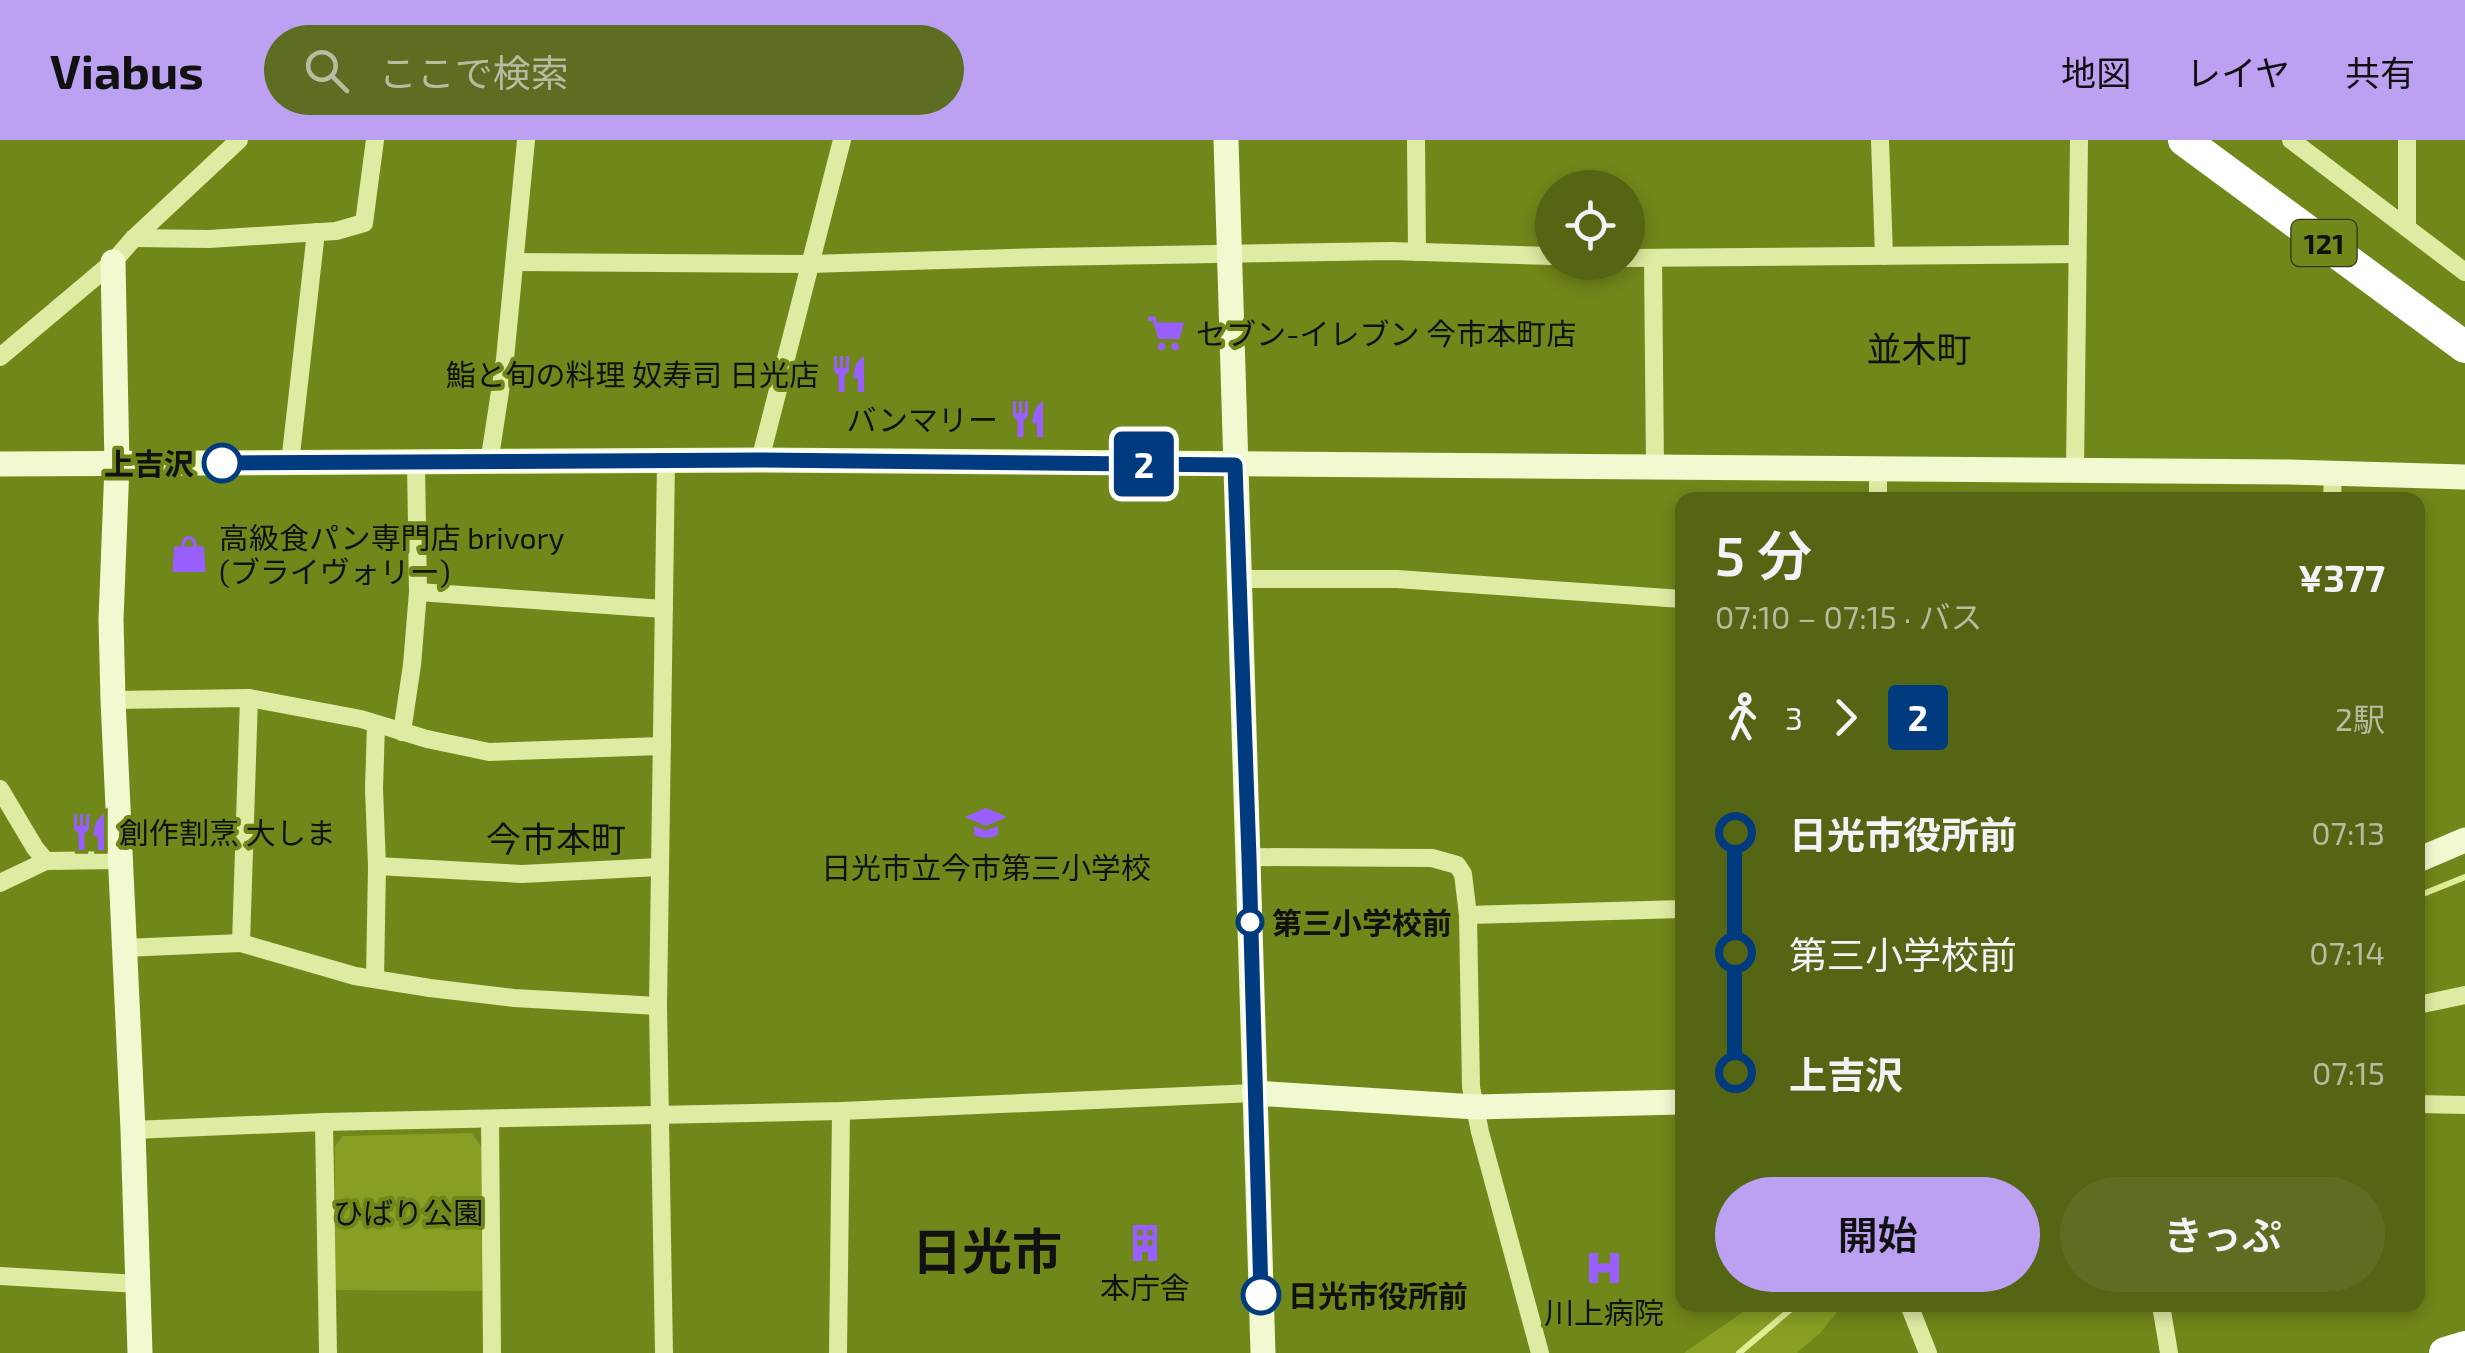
<!DOCTYPE html>
<html lang="ja">
<head>
<meta charset="utf-8">
<style>
	:root { --surface:#546514; --page:#5d6e22; --text:#f1f3f6; --muted:#b5bda0; --accent:#bca0f2 }
	body { margin:0; font-family:"Exo 2","Noto Sans JP",sans-serif; background:var(--page); color:var(--text); height:100vh; display:flex; flex-direction:column; font-size:38px; white-space:nowrap }
	* { box-sizing:border-box; margin:0 }
	p { font-size:32px; color:var(--muted) }
	.icon { flex:none; width:55px; height:55px; fill:none; stroke:currentColor; stroke-width:2; stroke-linecap:round; stroke-linejoin:round }
	.map { position:relative; flex:1; overflow:hidden }
	.panel { position:absolute; left:1675px; top:352px; width:750px; height:820px; display:flex; flex-direction:column; background:var(--surface); border-radius:20px; box-shadow:0 5px 15px #0003 }
	.panel>* { flex:none }
	.badge { padding:0 20px; border-radius:8px; font-size:35px; line-height:65px }
	.buttons { position:absolute; left:1535px; top:30px; display:grid; gap:20px }
	.buttons a { display:grid; place-items:center; width:110px; height:110px; border-radius:50%; background:var(--surface); box-shadow:0 5px 15px #0003; font-size:50px }
	.map>.badge { position:absolute; translate:-50% -50%; box-shadow:0 0 0 5px #fff }
	.legs { display:flex; align-items:center; gap:15px; height:110px; padding:0 40px; font-size:32px }
	.legs p { margin-inline-start:auto }
	.overview { display:flex; align-items:center; justify-content:space-between; height:170px; padding:0 40px }
	h1 { font-size:55px; font-weight:600; line-height:75px }
	.action { display:flex; gap:20px; margin-top:auto; padding:20px 40px }
	.action a { flex:1; height:115px; border-radius:60px; background:var(--accent); color:#111; font-size:40px; font-weight:600; line-height:115px; text-align:center }
	.action a+a { background:var(--page); color:var(--text) }
	ul { padding:0 40px; list-style:none }
	li { display:flex; align-items:center; gap:35px; height:120px; font-size:38px }
	li i { display:grid; place-items:center; width:15px; height:100%; margin:0 12px; background:currentColor }
	li i::after { content:''; width:25px; height:25px; margin:-12px; border:8px solid; border-radius:50%; background:var(--surface) }
	li p { margin-inline-start:auto }
	li:first-child i { background:linear-gradient(#0000 50%,currentColor 0) }
	li:last-child i { background:linear-gradient(currentColor 50%,#0000 0) }
	header { display:flex; align-items:center; gap:60px; box-sizing:border-box; height:140px; padding:0 50px; background:var(--accent); color:#111 }
	header strong { font-size:48px }
	nav { display:flex; gap:55px; margin-inline-start:auto; font-size:35px }
	.search { width:700px; height:90px; background:var(--page); display:flex; align-items:center; gap:25px; box-sizing:border-box; padding:0 35px; border-radius:55px; color:var(--muted); font-size:38px }
	.map>svg:first-child { display:block }
	.green { fill:#87a023 }
	.lines { fill:none; stroke-linecap:round; stroke-linejoin:round }
	.stream { stroke:#deee95; stroke-width:6 }
	.street { stroke:#ddeca2; stroke-width:18 }
	.secondary { stroke:#f0f9cf; stroke-width:25 }
	.highway { stroke:#fff; stroke-width:32 }
	.line-1-casing { stroke:#fff; stroke-width:22 }
	.line-1 { stroke:#003b80; stroke-width:15 }
	.stop-1-dot { fill:#fff; stroke:#003b80; stroke-width:5 }
	.labels { text-anchor:middle; dominant-baseline:central; stroke-width:8; stroke-linejoin:round; paint-order:stroke }
	.shield { fill:#70871a; stroke:#2e3414; stroke-width:2.5 }
	.shield-label { font-size:28px; font-weight:bold; fill:#111 }
	.poi-label { font-size:30px; fill:#111; stroke:#70871a; text-anchor:start }
	.stop-label { font-size:30px; font-weight:bold; fill:#111; stroke:#70871a; text-anchor:start }
	.park-label { font-size:30px; fill:#111; stroke:#70871a }
	.quarter-label { font-size:35px; fill:#111; stroke:#70871a }
	.town-label { font-size:50px; font-weight:bold; fill:#111; stroke:#70871a }
</style>
</head>
<body>
<header>
<strong>Viabus</strong>
<div class="search"><svg class="icon" aria-label="search" viewBox="0 0 24 24"><circle cx="10" cy="10" r="6"/><path d="M15 15l6 6"/></svg>ここで検索</div>
<nav><a>地図</a><a>レイヤ</a><a>共有</a></nav>
</header>
<div class="map">
<svg width="2465" height="1213" viewBox="0 0 2465 1213">
	<rect width="100%" height="100%" fill="#70871a"/>
	<g class="green">
		<polygon points="471,993 481,1006 482,1151 334,1150 335,1006 343,996"/>
		<polygon points="1753,1165 1843,1165 1820,1193 1797,1213 1684,1213"/>
	</g>
	<g class="lines">
		<g class="stream">
			<polyline points="2418,756 2465,737"/>
			<polyline points="1739,1213 1796,1165"/>
		</g>
		<g class="street">
			<polyline points="1416,0 1417,112"/>
			<polyline points="1880,0 1884,116"/>
			<polyline points="2291,0 2465,132"/>
			<polyline points="2407,0 2407,88"/>
			<polyline points="134,98 209,99 336,91 364,83 375,0"/>
			<polyline points="1628,118 2077,114"/>
			<polyline points="1653,119 1655,328"/>
			<polyline points="515,122 809,124 1045,117 1391,111 1552,116"/>
			<polyline points="0,217 113,122 134,98 239,0"/>
			<polyline points="760,320 842,0"/>
			<polyline points="290,323 316,92"/>
			<polyline points="489,323 505,219 526,0"/>
			<polyline points="1878,328 1878,360"/>
			<polyline points="2075,330 2079,0"/>
			<polyline points="2332,360 2333,333"/>
			<polyline points="1238,439 1397,439 1682,459"/>
			<polyline points="418,452 664,469"/>
			<polyline points="113,560 249,558 361,579 427,599 489,612 662,606"/>
			<polyline points="402,592 412,525 418,452 416,323"/>
			<polyline points="0,649 35,708 46,721"/>
			<polyline points="1249,717 1432,718 1457,725 1463,734 1468,775 1471,947 1480,992 1540,1213"/>
			<polyline points="377,726 522,734 659,727"/>
			<polyline points="0,743 46,721 120,720"/>
			<polyline points="1468,775 1682,769"/>
			<polyline points="241,803 249,558"/>
			<polyline points="124,808 241,803 355,836 430,848 514,858 658,866"/>
			<polyline points="375,839 377,726 374,649 376,584"/>
			<polyline points="2418,865 2465,855"/>
			<polyline points="2418,964 2465,965"/>
			<polyline points="490,979 492,1213"/>
			<polyline points="324,982 328,1213"/>
			<polyline points="133,990 324,982 841,971 1254,953"/>
			<polyline points="0,1136 138,1144"/>
			<polyline points="1909,1165 1928,1213"/>
			<polyline points="2161,1165 2169,1213"/>
			<polyline points="664,1213 658,866 666,322"/>
			<polyline points="838,1213 841,971"/>
		</g>
		<g class="secondary">
			<polyline points="1226,0 1263,1213"/>
			<polyline points="113,122 117,325 111,480 113,560 133,990 140,1213"/>
			<polyline points="0,324 760,320 2289,332 2465,337"/>
			<polyline points="2418,720 2465,700"/>
			<polyline points="1254,953 1476,967 1682,962"/>
		</g>
		<g class="highway">
			<polyline points="2184,0 2465,207"/>
			<polyline points="2445,1213 2465,1207"/>
		</g>
	</g>
	<g class="lines">
		<g class="line-1-casing">
			<polyline id="line-1" points="222,323 760,320 1235,325 1249,717 1261,1155"/>
		</g>
		<use href="#line-1" class="line-1"/>
	</g>
	<defs>
		<g id="supermarket-bare" transform="scale(3)"><path d="M-6-5.5h2.5l.6 2H6L4.5 2H-2.5L-4.4-4H-6ZM-1.5 3.2a1.3 1.3 0 1 0 .1 0ZM3 3.2a1.3 1.3 0 1 0 .1 0Z" fill="#985ffe" stroke="#70871a" stroke-width="2.5" paint-order="stroke"/></g>
		<g id="restaurant-bare" transform="scale(3)"><path d="M-5-6h1v4h1v-4h1v4h1v-4h1v5L-1.5 .5V6h-2V.5L-5-1ZM5-6V6H3V1.5H1.5Q1.5-4 5-6Z" fill="#985ffe" stroke="#70871a" stroke-width="2.5" paint-order="stroke"/></g>
		<g id="shop-bare" transform="scale(3)"><path d="M-5-2.5h2.3a2.7 3.5 0 0 1 5.4 0H5L5.5 6h-11ZM-1.5-2.5h3a1.5 2.3 0 0 0-3 0Z" fill="#985ffe" stroke="#70871a" stroke-width="2.5" paint-order="stroke"/></g>
		<g id="school-bare" transform="scale(3)"><path d="M0-5L7-2L0 1L-7-2ZM-4 1L0 2.5L4 1V4Q0 6-4 4Z" fill="#985ffe" stroke="#70871a" stroke-width="2.5" paint-order="stroke"/></g>
		<g id="building-bare" transform="scale(3)"><path d="M-4-6H4V6H1V3H-1V6H-4ZM-2.5-4.3h1.7v1.8h-1.7ZM.8-4.3h1.7v1.8H.8ZM-2.5-1h1.7V.8h-1.7ZM.8-1h1.7V.8H.8Z" fill="#985ffe" stroke="#70871a" stroke-width="2.5" paint-order="stroke"/></g>
		<g id="hospital-bare" transform="scale(3)"><path d="M-5-5h3v3.5h4V-5h3V5h-3V1.5h-4V5h-3Z" fill="#985ffe" stroke="#70871a" stroke-width="2.5" paint-order="stroke"/></g>
	</defs>
	<g fill-rule="evenodd">
		<use href="#supermarket-bare" x="1166" y="193"/>
		<use href="#restaurant-bare" x="849" y="234"/>
		<use href="#restaurant-bare" x="1028" y="279"/>
		<use href="#shop-bare" x="189" y="414"/>
		<use href="#school-bare" x="986" y="683"/>
		<use href="#restaurant-bare" x="89" y="692"/>
		<use href="#building-bare" x="1145" y="1103"/>
		<use href="#hospital-bare" x="1604" y="1128"/>
	</g>
	<g class="stop-1-dot">
		<circle cx="222" cy="323" r="18"/>
		<circle cx="1250" cy="782" r="12"/>
		<circle cx="1261" cy="1155" r="18"/>
	</g>
	<g class="labels">
		<rect class="shield" x="2291.5" y="80" width="65" height="46" rx="8"/>
		<g class="shield-label">
			<text x="2324" y="103">121</text>
		</g>
		<g class="poi-label">
			<text x="1196" y="193">セブン-イレブン 今市本町店</text>
			<text x="819" y="234" text-anchor="end">鮨と旬の料理 奴寿司 日光店</text>
			<text x="998" y="279" text-anchor="end">バンマリー</text>
			<text x="219" y="397">高級食パン専門店 brivory<tspan x="219" dy="34">(ブライヴォリー)</tspan></text>
			<text x="119" y="692">創作割烹 大しま</text>
			<text x="986" y="727" text-anchor="middle">日光市立今市第三小学校</text>
			<text x="1145" y="1147" text-anchor="middle">本庁舎</text>
			<text x="1604" y="1172" text-anchor="middle">川上病院</text>
		</g>
		<g class="stop-label">
			<text x="194" y="323" text-anchor="end">上吉沢</text>
			<text x="1272" y="782">第三小学校前</text>
			<text x="1288" y="1155">日光市役所前</text>
		</g>
		<g class="park-label">
			<text x="408" y="1072">ひばり公園</text>
		</g>
		<g class="quarter-label">
			<text x="1919" y="208">並木町</text>
			<text x="556" y="698">今市本町</text>
		</g>
		<g class="town-label">
			<text x="987" y="1110">日光市</text>
		</g>
	</g>
</svg>
<div class="buttons">
<a><svg class="icon" aria-label="locate" viewBox="0 0 24 24"><circle cx="12" cy="12" r="6"/><path d="M12 2v4M12 18v4M2 12h4M18 12h4"/></svg></a>
</div>
<b class="badge" style="left:1144px;top:324px;background:#003b80;color:#fff">2</b>
<section class="panel">
<div class="overview"><div><h1>5 分</h1><p>07:10 – 07:15 · バス</p></div><b>¥377</b></div>
<div class="legs"><svg class="icon" aria-label="walk" viewBox="0 0 24 24"><circle cx="13" cy="4" r="2"/><path d="M13 8l-2 6 4 7M11 14l-3 7M7 12l3-4h3l4 4"/></svg>3<svg class="icon" aria-label="forward" viewBox="0 0 24 24"><path d="M9 5l7 7-7 7"/></svg><b class="badge" style="background:#003b80;color:#fff">2</b><p>2駅</p></div>
<ul>
<li><i style="color:#003b80"></i><b>日光市役所前</b><p>07:13</p></li>
<li><i style="color:#003b80"></i><span>第三小学校前</span><p>07:14</p></li>
<li><i style="color:#003b80"></i><b>上吉沢</b><p>07:15</p></li>
</ul>
<div class="action"><a>開始</a><a>きっぷ</a></div>
</section>
</div>
</body>
</html>
